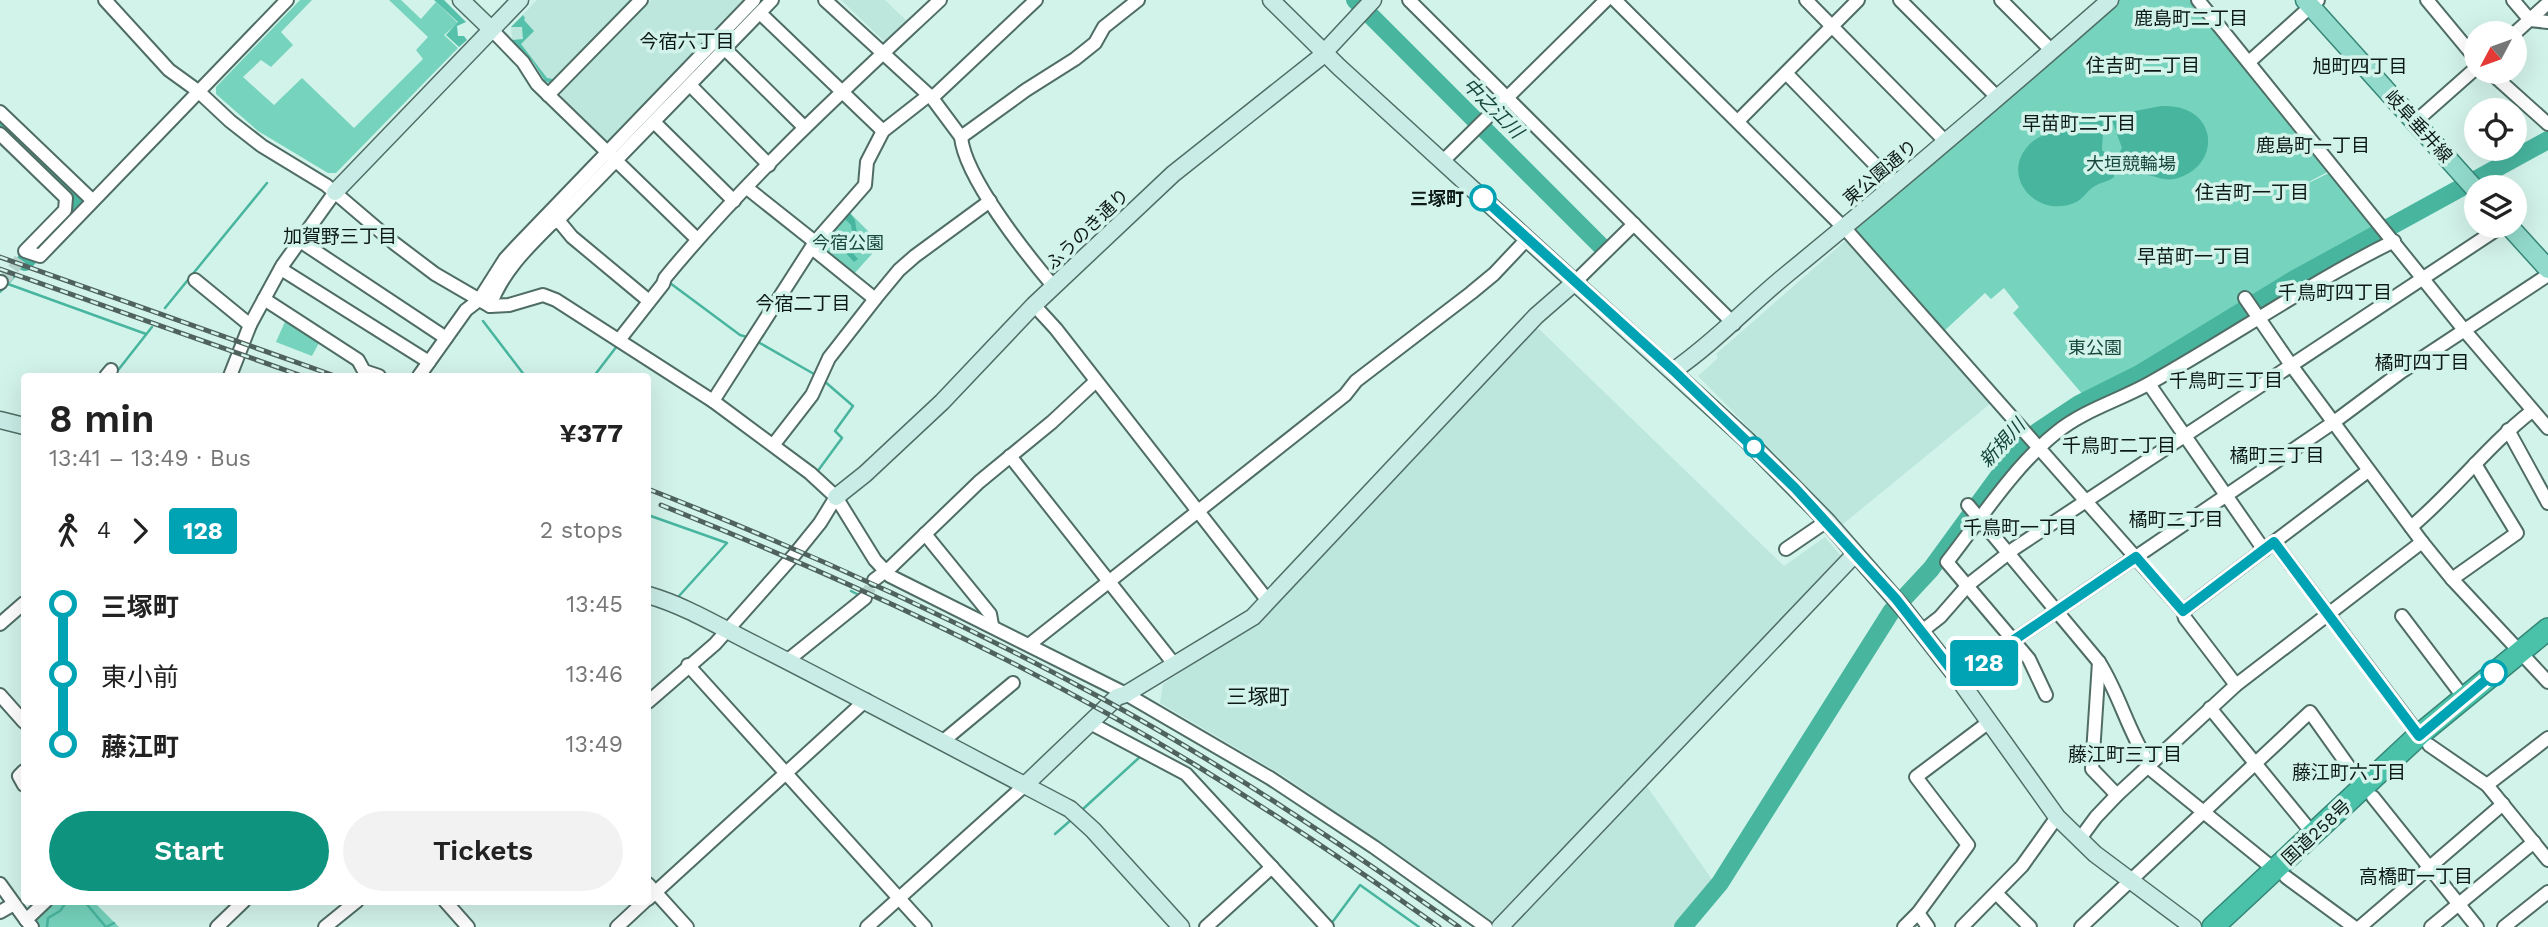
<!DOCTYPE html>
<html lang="en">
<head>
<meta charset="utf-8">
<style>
	:root { --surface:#fff; --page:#f2f2f2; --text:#222; --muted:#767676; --accent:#0d937e }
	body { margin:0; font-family:"Work Sans","Noto Sans JP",sans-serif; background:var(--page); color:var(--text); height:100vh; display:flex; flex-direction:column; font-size:26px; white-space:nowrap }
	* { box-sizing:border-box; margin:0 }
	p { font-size:23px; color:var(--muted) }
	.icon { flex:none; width:38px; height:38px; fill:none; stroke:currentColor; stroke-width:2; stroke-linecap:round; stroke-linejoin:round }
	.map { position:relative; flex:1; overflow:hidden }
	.details { position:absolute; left:21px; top:373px; width:630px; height:532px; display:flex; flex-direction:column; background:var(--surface); border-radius:7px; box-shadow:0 7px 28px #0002 }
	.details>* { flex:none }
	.badge { padding:0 14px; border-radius:5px; font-size:24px; line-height:46px }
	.needle { width:46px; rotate:229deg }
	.controls { position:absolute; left:2464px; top:21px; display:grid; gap:14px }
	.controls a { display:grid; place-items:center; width:63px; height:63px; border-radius:50%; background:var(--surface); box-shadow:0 7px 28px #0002; font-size:35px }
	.map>.badge { position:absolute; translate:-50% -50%; box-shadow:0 0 0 4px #fff }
	.legs { display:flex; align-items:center; gap:10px; height:77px; padding:0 28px; font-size:23px }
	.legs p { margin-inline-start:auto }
	.head { display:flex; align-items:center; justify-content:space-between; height:119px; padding:0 28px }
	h1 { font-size:38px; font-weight:600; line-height:52px }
	.cta { display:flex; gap:14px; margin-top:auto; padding:14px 28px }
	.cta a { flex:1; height:80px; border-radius:42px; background:var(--accent); color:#fff; font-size:28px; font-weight:600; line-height:80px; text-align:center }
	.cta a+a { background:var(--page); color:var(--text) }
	ul { padding:0 28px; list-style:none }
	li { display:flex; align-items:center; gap:24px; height:70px; font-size:26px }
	li i { display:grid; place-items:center; width:10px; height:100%; margin:0 9px; background:currentColor }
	li i::after { content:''; width:18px; height:18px; margin:-9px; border:5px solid; border-radius:50%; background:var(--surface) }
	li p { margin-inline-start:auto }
	li:first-child i { background:linear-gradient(#0000 50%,currentColor 0) }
	li:last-child i { background:linear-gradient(currentColor 50%,#0000 0) }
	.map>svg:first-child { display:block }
	.built { fill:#bde7dc }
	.green { fill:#76d3bd }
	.forest { fill:#55c1aa }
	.water { fill:#48b59f }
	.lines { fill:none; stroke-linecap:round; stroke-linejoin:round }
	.stream { stroke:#48b59f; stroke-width:2.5 }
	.river { stroke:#48b59f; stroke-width:18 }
	.street-tunnel { stroke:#b5d2ca; stroke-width:12; stroke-dasharray:12 6; stroke-linecap:butt }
	.street-casing { stroke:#4f6d65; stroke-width:16 }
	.secondary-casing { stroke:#4f6d65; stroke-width:19 }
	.primary-casing { stroke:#358777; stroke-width:21 }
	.highway-casing { stroke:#358777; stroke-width:24 }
	.street { stroke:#fff; stroke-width:12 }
	.secondary { stroke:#c9ede6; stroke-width:16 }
	.primary { stroke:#92dacc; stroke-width:18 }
	.highway { stroke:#4ac2aa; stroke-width:21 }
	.rail-casing { stroke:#4f625d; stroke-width:5 }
	.rail { stroke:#d2f3ea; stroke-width:2.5; stroke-dasharray:8; stroke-linecap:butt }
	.line-1-casing { stroke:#fff; stroke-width:16 }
	.line-1 { stroke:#00a3b4; stroke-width:10 }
	.stop-1-dot { fill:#fff; stroke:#00a3b4; stroke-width:3.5 }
	.labels { text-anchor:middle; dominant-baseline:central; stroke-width:7; stroke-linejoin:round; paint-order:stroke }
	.street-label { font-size:18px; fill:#0e1a17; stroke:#d2f3ea }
	.park-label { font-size:18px; fill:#16463c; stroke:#d2f3ea }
	.stop-label { font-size:18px; font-weight:bold; fill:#0e1a17; stroke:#d2f3ea; text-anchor:end }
	.neighbourhood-label { font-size:19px; fill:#0e1a17; stroke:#d2f3ea }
	.water-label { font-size:19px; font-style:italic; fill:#15453b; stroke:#d2f3ea }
	.quarter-label { font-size:21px; fill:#0e1a17; stroke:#d2f3ea }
</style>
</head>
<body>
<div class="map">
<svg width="2548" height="927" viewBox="0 0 2548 927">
	<rect width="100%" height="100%" fill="#d2f3ea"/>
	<g class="built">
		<polygon points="537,0 633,0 552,84 545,81 533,62 512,40 511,27"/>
		<polygon points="651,0 748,0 611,140 606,141 561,97 561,92"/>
		<polygon points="841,0 885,0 911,25 888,45"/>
		<polygon points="1846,240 1991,403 1843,524 1698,376 1718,358 1716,354"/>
		<polygon points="1532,328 1539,329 1784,566 1825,537 1850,567 1646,785 1713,881 1673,927 1501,927 1284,776 1160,703 1163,684 1260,620"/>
	</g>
	<g class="green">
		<polygon points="300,0 312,0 281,32 293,45 271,67 261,60 243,77 274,105 302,78 354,128 423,59 416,50 428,37 389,0 401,0 421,19 436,2 458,23 444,35 458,48 336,173 328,173 258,131 216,94 216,87"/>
		<polygon points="2119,0 2198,0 2335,168 2286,194 2335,170 2377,224 2304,266 2215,321 2084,396 2013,313 2019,307 2004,288 1991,299 1985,293 1942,333 1852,232 2013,89"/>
		<polygon points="847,210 881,244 852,276 816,247"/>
		<polygon points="287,317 321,339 312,356 276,342"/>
		<polygon points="50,901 93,901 119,927 37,927 32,918"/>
	</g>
	<g class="forest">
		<polygon points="434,0 444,0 466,22 457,26 458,36 464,36 467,40 459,47 446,35 458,22"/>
		<polygon points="630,0 633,0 552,84 545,81 533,62 512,40 523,39 522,27 511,27 523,15 525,18 524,20 534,31 521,44 547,78 553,79"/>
	</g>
	<g class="water">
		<path d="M2161,106C2220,103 2223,168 2174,179C2164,181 2152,175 2142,174C2136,174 2131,175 2125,174L2118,155L2122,148L2113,123L2109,121L2107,116L2110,113L2130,112Z"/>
		<path d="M2097,115L2101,117C2105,128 2102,139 2102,150L2110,158L2112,165L2115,164L2116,171L2114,172V177C2108,182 2101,182 2095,186C2087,190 2083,200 2074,203C2035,219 1997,173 2032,142C2050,128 2077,126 2097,115Z"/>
		<polygon points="849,212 855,220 858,241 851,251 858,259 854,262 843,250 853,237 851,225 844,218"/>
	</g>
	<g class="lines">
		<g class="stream">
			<polyline points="722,42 763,0"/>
			<polyline points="8,284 146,334"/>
			<polyline points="668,285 670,283 740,335 747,337"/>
			<polyline points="0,292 14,277"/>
			<polyline points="165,308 267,183"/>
			<polyline points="651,309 663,293"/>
			<polyline points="483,321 525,376"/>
			<polyline points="758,342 814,374"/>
			<polyline points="115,374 152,327"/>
			<polyline points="594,376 617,346"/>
			<polyline points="817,472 842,438 835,431 853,406 823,380"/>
			<polyline points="648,515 727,543 679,596"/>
			<polyline points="851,591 861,596"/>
			<polyline points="1083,809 1142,755"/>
			<polyline points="1055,834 1071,820"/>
			<polyline points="84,901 106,927 114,923"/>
			<polyline points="1331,924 1360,885 1419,927"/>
			<polyline points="47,927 48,918 60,911 67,901"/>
		</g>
		<g class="river">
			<polyline points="1355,0 1601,246"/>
			<path d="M0,124L70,191C73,198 75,205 71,212C63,228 37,245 25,262"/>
			<polyline points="1683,927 1720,883 1891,612 1931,569 2001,473 2037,432 2079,404 2141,373 2293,280 2548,140"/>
		</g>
		<g class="street-tunnel">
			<polyline points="1,282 10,274 25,251"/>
			<polyline points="865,598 874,580"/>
		</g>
		<g class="street-casing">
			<g id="street">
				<polyline points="105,0 169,70 198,91 230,121 262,146 326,185 394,243 435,274 490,306 509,305 543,295 556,300 713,401 810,473 836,497 875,560 890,576 1126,694 1270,778 1374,847 1486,927"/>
				<polyline points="825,0 932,98 961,137 1026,90 1075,59 1095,43 1104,27 1138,0"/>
				<polyline points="1409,0 1734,324"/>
				<polyline points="1615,0 1849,233 2183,611 2185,618 2236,685"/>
				<polyline points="1806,0 1946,142"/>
				<polyline points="1900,0 1998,98"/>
				<polyline points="2001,0 2052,51"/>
				<polyline points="2198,0 2465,331 2548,428"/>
				<polyline points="2427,0 2476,59"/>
				<polyline points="2513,0 2530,20 2548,22"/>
				<polyline points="760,13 883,131"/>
				<polyline points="491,29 523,62 537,84 697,239"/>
				<polyline points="2515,33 2548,3"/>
				<polyline points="725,49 804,127"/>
				<polyline points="2249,62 2318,0"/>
				<polyline points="2490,72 2548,124"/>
				<polyline points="1786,73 1895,185"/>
				<polyline points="690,85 769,165"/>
				<polyline points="548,95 641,0"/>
				<polyline points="932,98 1036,0"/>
				<polyline points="0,112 92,200"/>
				<polyline points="1738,121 1858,0"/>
				<polyline points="654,122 734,201"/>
				<polyline points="2415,122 2476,68"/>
				<polyline points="0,134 66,198 65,210 25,251 40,256 287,0"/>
				<path d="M961,137C965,178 1027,255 1054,287"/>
				<polyline points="1443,161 1606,0"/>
				<polyline points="747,188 815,242"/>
				<polyline points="558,220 572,237 649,301"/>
				<polyline points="300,241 446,338"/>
				<polyline points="281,269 429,362"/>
				<polyline points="195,280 250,325"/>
				<polyline points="1575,282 1634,224"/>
				<polyline points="0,283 1,282"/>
				<polyline points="2245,298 2291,365 2422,542 2452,579 2548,682"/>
				<polyline points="264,299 358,360 364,371 379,376"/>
				<polyline points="875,299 899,270 915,256 990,201"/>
				<polyline points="1034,305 1056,329 1268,601"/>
				<path d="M490,306C502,272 527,248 551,224L558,220L772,0"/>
				<path d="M619,340L663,284L665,278C748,177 845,89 940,0"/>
				<polyline points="106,376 111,370"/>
				<polyline points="230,376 250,325 282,266 335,192"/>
				<polyline points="419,376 466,310 479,300 505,259 517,246 754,0"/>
				<polyline points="2149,384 2264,550"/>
				<polyline points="713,401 815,242 865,185 867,162 883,131 929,95"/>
				<polyline points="2508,430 2548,503"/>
				<polyline points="774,444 812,395 829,358 875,299 812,248"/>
				<polyline points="1010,456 1174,664"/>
				<path d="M1968,505L2099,662C2120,695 2128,732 2150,765"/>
				<path d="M2411,527C2454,491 2487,446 2532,411"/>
				<polyline points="925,534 990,614 992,625"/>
				<polyline points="2274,542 2419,735"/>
				<polyline points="1786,549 1827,521"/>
				<polyline points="2452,579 2517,533 2475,464"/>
				<polyline points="874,580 891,567 979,482 1052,422 1096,381"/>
				<polyline points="2183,611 2368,471"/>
				<polyline points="2402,616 2464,698"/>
				<polyline points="0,624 24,603"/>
				<polyline points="1922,631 1940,617 1968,585 2015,548 2502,226"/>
				<polyline points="1030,644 1345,395 1356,381 1471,293 1494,274 1527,239"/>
				<polyline points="788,660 865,598"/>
				<polyline points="2099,662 2092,769 2117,795"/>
				<polyline points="688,665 925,927"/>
				<polyline points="1960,681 2014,640 2334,422 2401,372 2548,275"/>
				<polyline points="0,695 24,722"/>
				<path d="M2046,695L2029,659L1947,562C1980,520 2014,466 2057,432C2084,410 2120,400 2150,383C2232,337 2309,283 2394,241"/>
				<polyline points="648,702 715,644 795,554 820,523 836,497"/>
				<polyline points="2210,708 2313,834"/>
				<polyline points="1090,723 1186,774 1327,927"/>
				<polyline points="942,742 1013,683"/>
				<polyline points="2429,745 2487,785 2548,860"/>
				<polyline points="2148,767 2275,870"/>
				<polyline points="24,771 19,776 24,785"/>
				<polyline points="2487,785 2548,738"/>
				<polyline points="2373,797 2477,927"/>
				<polyline points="2079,840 2096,817 2117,795 2236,685 2422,542"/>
				<polyline points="2286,877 2354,927"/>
				<polyline points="0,884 26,920"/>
				<polyline points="648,884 687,927"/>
				<polyline points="1997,894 2030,927"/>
				<polyline points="648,899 866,700"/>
				<polyline points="445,901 468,927"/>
				<polyline points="0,912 14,904"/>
				<polyline points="1918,913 1928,927"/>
				<polyline points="32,927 26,920 46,901"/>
				<polyline points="217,927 244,901"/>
				<polyline points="325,927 357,901"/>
				<polyline points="617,927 645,901"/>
				<polyline points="867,927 1025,785"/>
				<polyline points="1206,927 1272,867"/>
				<polyline points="1904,927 1918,913 1968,845 1916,777 1989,722"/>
				<polyline points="1962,927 2022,866 2057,817"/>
				<polyline points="2081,927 2310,712 2364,788"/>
				<polyline points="2360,927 2503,804"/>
				<polyline points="2431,927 2534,842"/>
				<polyline points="2504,927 2548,892"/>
			</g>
		</g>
		<g class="secondary-casing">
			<g id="secondary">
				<polyline points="461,0 491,29"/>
				<polyline points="1271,0 1339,67 1747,440 1827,521 1903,608 1960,681 2057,817 2095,854 2193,927"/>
				<polyline points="335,192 520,0"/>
				<path d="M1673,371C1715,342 1748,306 1786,275C1896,185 2004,93 2110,0"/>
				<polyline points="0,420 24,426"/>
				<polyline points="836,497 865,474 942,402 1034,305 1173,174 1318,59 1373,0"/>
				<path d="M648,595C686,606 718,626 754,644C860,698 965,754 1070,809L1093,830L1181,927"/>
				<polyline points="1025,785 1117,697 1126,694 1253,617 1536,316 1575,282"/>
				<polyline points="1500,927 1855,554"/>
			</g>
		</g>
		<g class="primary-casing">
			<g id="primary">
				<polyline points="2305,0 2476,190"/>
				<polyline points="2509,226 2548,269"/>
			</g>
		</g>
		<g class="highway-casing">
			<polyline id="highway" points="2213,927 2419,735 2548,629"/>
		</g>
		<use href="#street" class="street"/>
		<use href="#secondary" class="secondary"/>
		<use href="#primary" class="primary"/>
		<use href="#highway" class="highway"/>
		<g class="rail-casing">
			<g id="rail">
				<polyline points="0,257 335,376"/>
				<polyline points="0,269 302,376"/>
				<path d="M648,489C804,550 956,619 1103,699C1227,767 1344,846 1459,927"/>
				<path d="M661,505C845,579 1027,662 1197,766C1280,817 1360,871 1439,927"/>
			</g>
		</g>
		<use href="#rail" class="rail"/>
	</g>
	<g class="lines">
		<g class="line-1-casing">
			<polyline id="line-1" points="1483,198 1674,371 1795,488 1896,599 1960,681 2014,640 2136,557 2183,611 2274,542 2419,736 2494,673"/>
		</g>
		<use href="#line-1" class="line-1"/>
	</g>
	<g class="stop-1-dot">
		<circle cx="1483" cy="198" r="12"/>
		<circle cx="1754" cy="447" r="9"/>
		<circle cx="2494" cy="673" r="12"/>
	</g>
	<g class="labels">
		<g class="street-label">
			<text transform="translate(2419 126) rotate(48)">岐阜垂井線</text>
			<text transform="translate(1880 172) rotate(-40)">東公園通り</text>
			<text transform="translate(1087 229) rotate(-44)">ふうのき通り</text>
			<text transform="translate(2316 832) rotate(-43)">国道258号</text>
		</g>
		<g class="park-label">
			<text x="2131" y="163">大垣競輪場</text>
			<text x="848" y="242">今宿公園</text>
			<text x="2095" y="347">東公園</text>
		</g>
		<g class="stop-label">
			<text x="1464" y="198">三塚町</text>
		</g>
		<g class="neighbourhood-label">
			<text x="2191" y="18">鹿島町二丁目</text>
			<text x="687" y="41">今宿六丁目</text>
			<text x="2143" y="65">住吉町二丁目</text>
			<text x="2360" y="66">旭町四丁目</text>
			<text x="2079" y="123">早苗町二丁目</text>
			<text x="2313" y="145">鹿島町一丁目</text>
			<text x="2252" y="192">住吉町一丁目</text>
			<text x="340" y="236">加賀野三丁目</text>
			<text x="2194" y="256">早苗町一丁目</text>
			<text x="2335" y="292">千鳥町四丁目</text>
			<text x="803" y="303">今宿二丁目</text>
			<text x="2422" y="362">橘町四丁目</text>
			<text x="2226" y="380">千鳥町三丁目</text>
			<text x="2119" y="445">千鳥町二丁目</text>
			<text x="2277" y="455">橘町三丁目</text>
			<text x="2176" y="519">橘町二丁目</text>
			<text x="2020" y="527">千鳥町一丁目</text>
			<text x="2125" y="754">藤江町三丁目</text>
			<text x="2349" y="772">藤江町六丁目</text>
			<text x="2416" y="876">高橋町一丁目</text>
		</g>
		<g class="water-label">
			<text transform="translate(1493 108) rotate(45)">中之江川</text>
			<text transform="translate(2002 443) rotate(-48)">新規川</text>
		</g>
		<g class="quarter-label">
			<text x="1258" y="696">三塚町</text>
		</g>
	</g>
</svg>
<div class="controls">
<a><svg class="needle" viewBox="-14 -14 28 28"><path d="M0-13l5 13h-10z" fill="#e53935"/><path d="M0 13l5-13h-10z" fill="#767676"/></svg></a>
<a><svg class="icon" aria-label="locate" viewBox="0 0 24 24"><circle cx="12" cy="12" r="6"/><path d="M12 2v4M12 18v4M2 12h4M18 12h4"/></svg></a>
<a><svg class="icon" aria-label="layers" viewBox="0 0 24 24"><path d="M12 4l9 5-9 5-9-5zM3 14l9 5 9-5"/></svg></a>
</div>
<b class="badge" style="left:1984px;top:663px;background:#00a3b4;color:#fff">128</b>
<section class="details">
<div class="head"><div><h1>8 min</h1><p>13:41 – 13:49 · Bus</p></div><b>¥377</b></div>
<div class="legs"><svg class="icon" aria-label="walk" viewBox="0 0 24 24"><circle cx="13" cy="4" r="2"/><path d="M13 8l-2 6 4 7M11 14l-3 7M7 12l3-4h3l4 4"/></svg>4<svg class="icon" aria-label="forward" viewBox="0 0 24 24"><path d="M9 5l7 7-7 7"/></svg><b class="badge" style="background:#00a3b4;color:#fff">128</b><p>2 stops</p></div>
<ul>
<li><i style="color:#00a3b4"></i><b>三塚町</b><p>13:45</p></li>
<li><i style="color:#00a3b4"></i><span>東小前</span><p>13:46</p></li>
<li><i style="color:#00a3b4"></i><b>藤江町</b><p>13:49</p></li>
</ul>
<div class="cta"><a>Start</a><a>Tickets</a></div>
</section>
</div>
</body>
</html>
